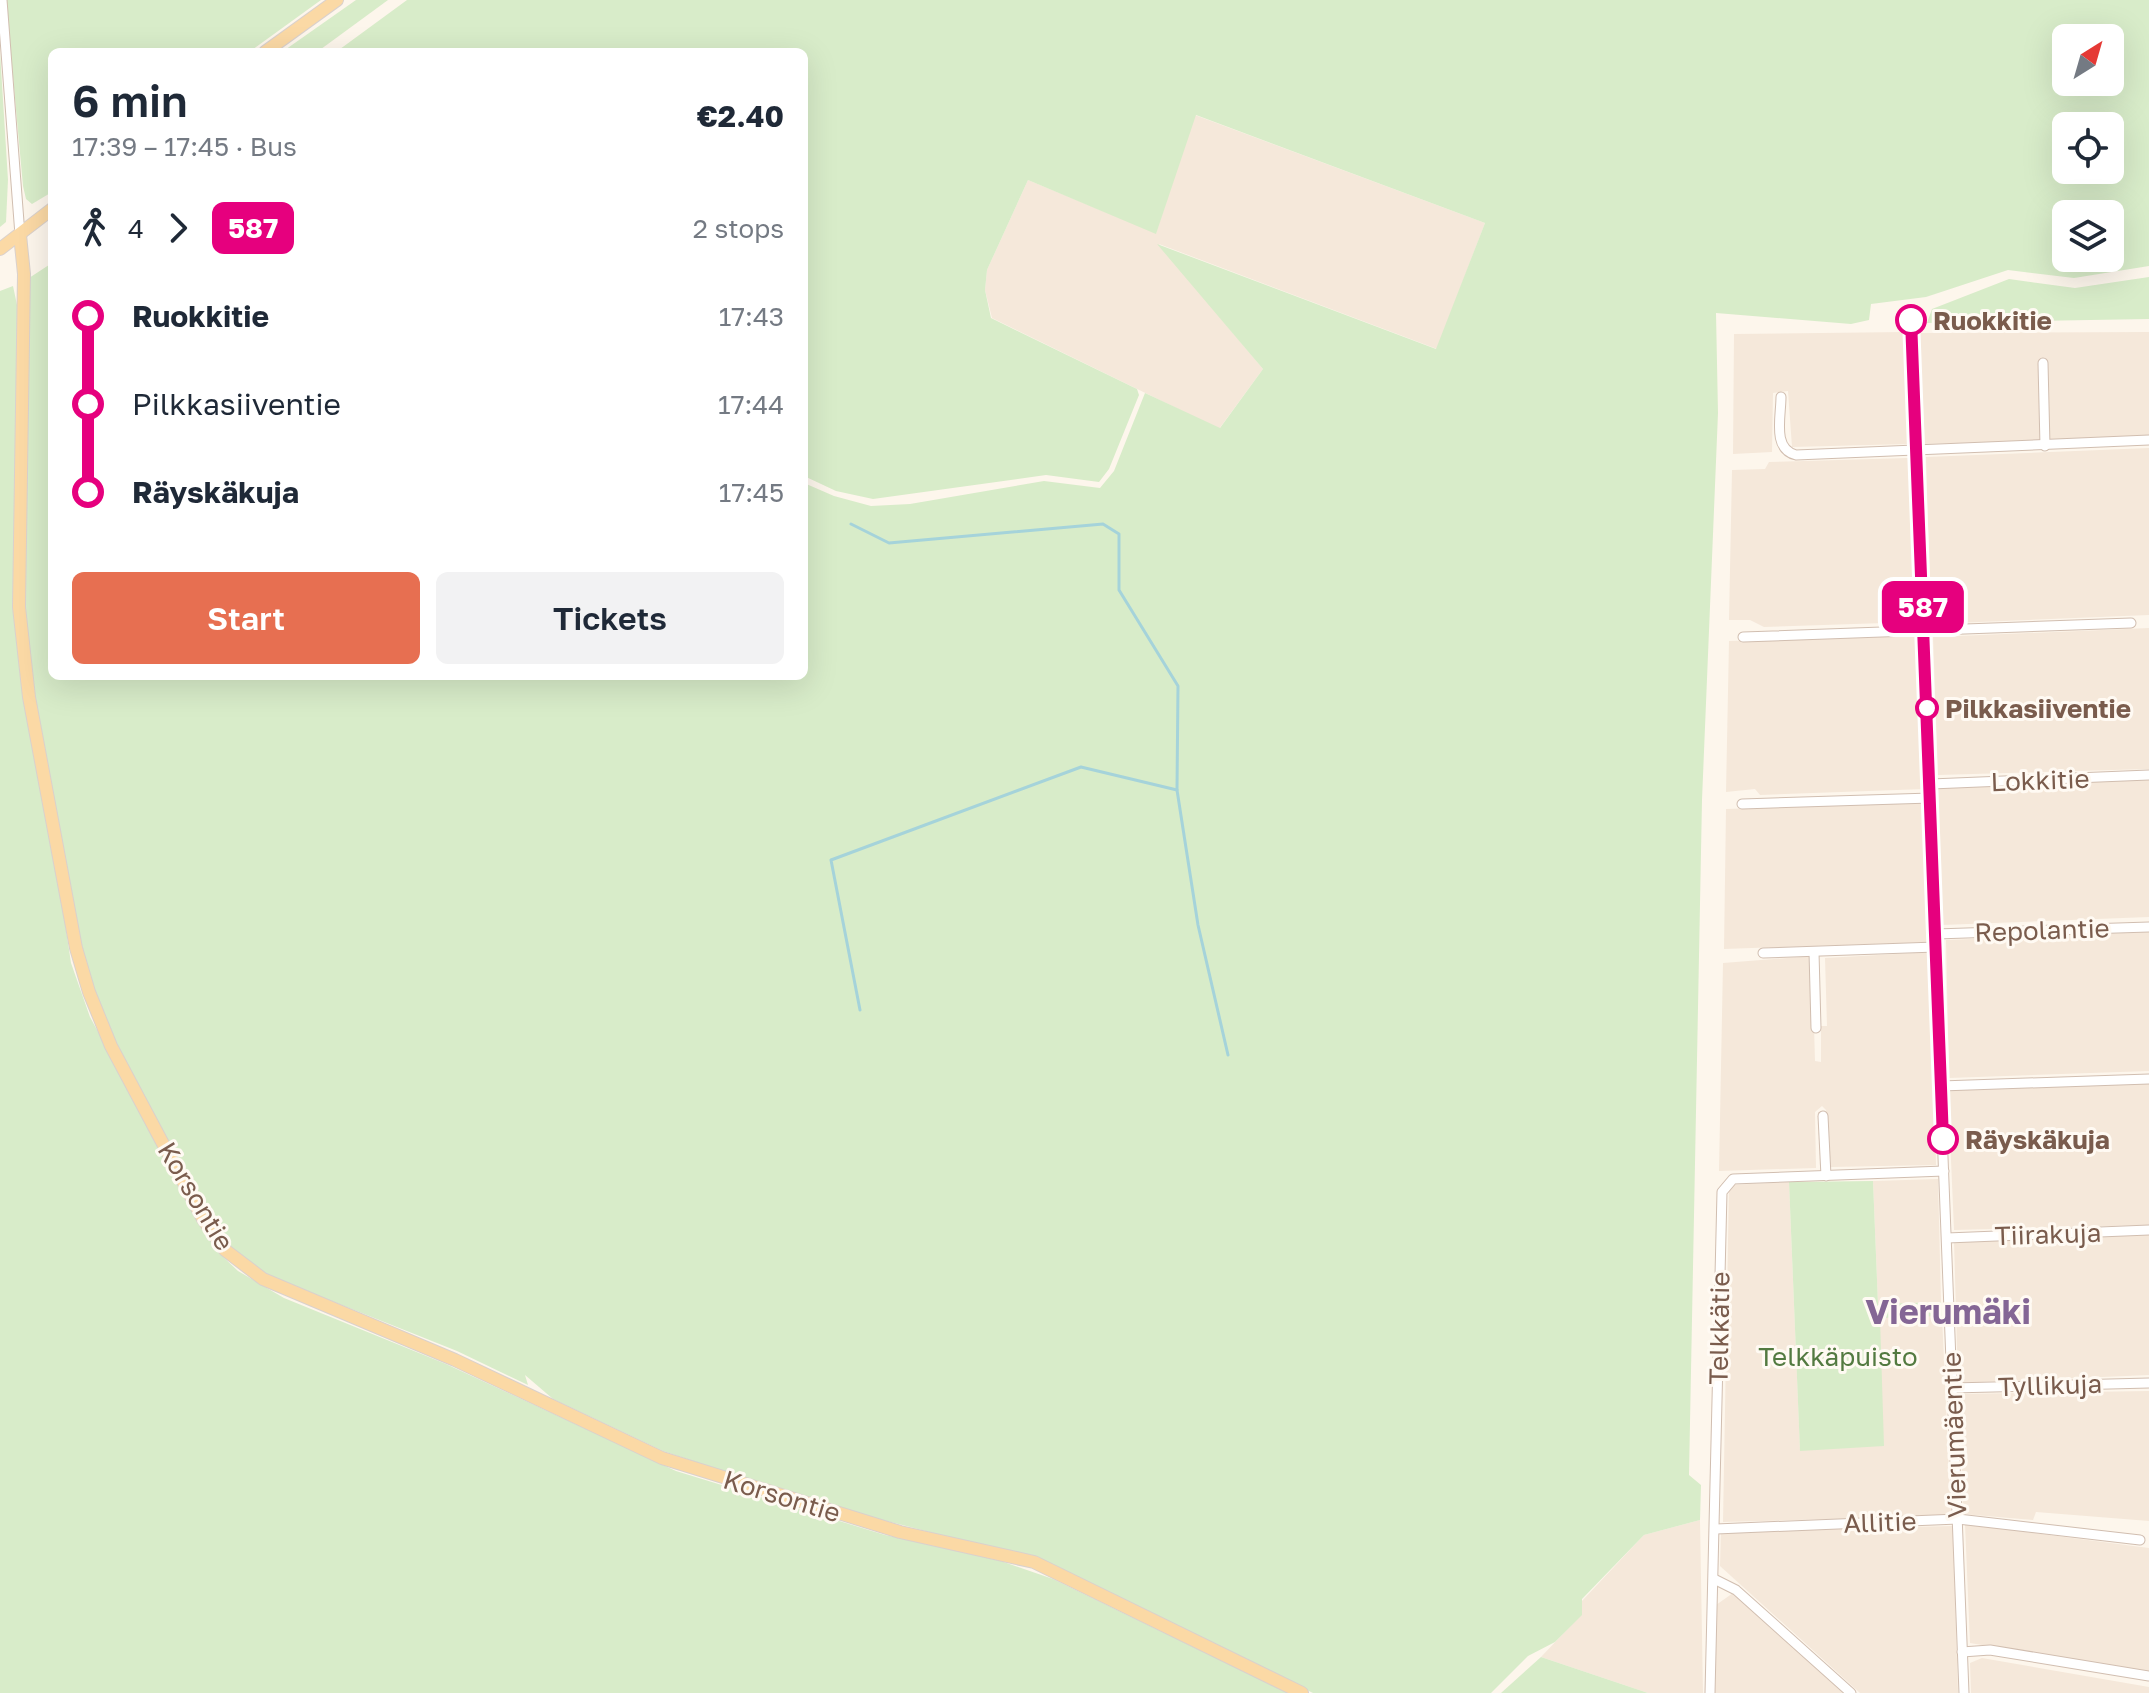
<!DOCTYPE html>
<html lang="en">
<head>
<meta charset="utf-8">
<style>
	:root { --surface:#fff; --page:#f2f2f3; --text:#1f2937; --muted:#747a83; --accent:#e76f51 }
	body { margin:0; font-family:"Golos Text",sans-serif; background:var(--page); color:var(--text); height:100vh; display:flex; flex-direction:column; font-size:30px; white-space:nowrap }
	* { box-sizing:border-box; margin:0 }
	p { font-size:26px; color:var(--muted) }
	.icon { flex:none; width:44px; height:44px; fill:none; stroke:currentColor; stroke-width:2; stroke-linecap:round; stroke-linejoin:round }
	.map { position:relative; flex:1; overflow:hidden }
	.drawer { position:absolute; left:48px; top:48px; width:760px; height:632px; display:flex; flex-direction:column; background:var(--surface); border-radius:12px; box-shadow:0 8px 32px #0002 }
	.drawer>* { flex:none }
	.badge { padding:0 16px; border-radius:12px; font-size:28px; line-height:52px }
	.needle { width:52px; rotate:37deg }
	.buttons { position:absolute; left:2052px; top:24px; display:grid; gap:16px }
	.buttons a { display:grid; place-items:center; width:72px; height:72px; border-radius:12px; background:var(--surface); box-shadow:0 8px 32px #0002; font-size:40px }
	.map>.badge { position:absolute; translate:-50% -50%; box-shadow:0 0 0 4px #fff }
	.legs { display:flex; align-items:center; gap:12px; height:88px; padding:0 24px; font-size:26px }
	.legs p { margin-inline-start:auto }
	.summary { display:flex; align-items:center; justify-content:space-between; height:136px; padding:0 24px }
	h1 { font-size:44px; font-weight:600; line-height:60px }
	.action { display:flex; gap:16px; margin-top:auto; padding:16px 24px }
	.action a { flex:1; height:92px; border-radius:12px; background:var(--accent); color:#fff; font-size:32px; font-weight:600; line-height:92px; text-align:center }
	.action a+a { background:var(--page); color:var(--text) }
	ul { padding:0 24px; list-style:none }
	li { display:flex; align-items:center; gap:28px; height:88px; font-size:30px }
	li i { display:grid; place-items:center; width:12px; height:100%; margin:0 10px; background:currentColor }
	li i::after { content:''; width:20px; height:20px; margin:-10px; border:6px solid; border-radius:50%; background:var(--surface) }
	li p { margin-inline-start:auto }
	li:first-child i { background:linear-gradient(#0000 50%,currentColor 0) }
	li:last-child i { background:linear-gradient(currentColor 50%,#0000 0) }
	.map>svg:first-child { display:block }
	.residential { fill:#f5e8da }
	.green { fill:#d8ecc9; fill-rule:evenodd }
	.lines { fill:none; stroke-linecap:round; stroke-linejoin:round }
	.stream { stroke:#a5d3da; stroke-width:3 }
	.minor-casing { stroke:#d1beb0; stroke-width:11 }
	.major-casing { stroke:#dad1cd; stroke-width:14 }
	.minor { stroke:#fff; stroke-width:9 }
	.major { stroke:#fbd9a5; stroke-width:12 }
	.line-1-casing { stroke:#fff; stroke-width:18 }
	.line-1 { stroke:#e6007e; stroke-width:12 }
	.stop-1-dot { fill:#fff; stroke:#e6007e; stroke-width:4 }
	.labels { text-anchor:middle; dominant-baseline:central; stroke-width:6; stroke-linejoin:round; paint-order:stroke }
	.stop-label { font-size:26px; font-weight:bold; fill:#7a5c4d; stroke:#fffaf3; text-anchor:start }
	.street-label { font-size:26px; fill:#7a5c4d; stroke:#fffaf3 }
	.park-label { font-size:26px; fill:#537a41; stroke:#fffaf3 }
	.district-label { font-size:34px; font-weight:bold; fill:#846695; stroke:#fffaf3 }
</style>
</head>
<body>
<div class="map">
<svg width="2149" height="1693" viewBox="0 0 2149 1693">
	<rect width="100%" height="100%" fill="#fdf6ec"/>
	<g class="residential">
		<polygon points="1195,115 1485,223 1437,349 1159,244 1263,369 1219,429 992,318 985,290 987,270 1028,180 1156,233"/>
		<polygon points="1905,332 1908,444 1792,447 1788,391 1773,393 1772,452 1733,454 1734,334"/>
		<polygon points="2149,332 2149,438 1925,444 1919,333"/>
		<polygon points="2149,448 2149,615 1931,624 1926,457"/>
		<polygon points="1908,458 1915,622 1764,627 1750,620 1729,620 1732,470 1765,469 1769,462"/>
		<polygon points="2149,628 2149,769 1938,775 1933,637"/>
		<polygon points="1918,636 1925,789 1760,795 1755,789 1726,792 1729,641"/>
		<polygon points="2149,780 2149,917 1942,925 1938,788"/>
		<polygon points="1922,803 1931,942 1724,949 1726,809"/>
		<polygon points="2149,932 2149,1071 1949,1078 1946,940"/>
		<polygon points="1932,952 1936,1165 1831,1167 1826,1110 1822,1106 1815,1112 1816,1168 1719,1171 1723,963 1812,956 1815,1061 1821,1062 1821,1026 1827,1026 1825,958"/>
		<polygon points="2149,1083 2149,1225 1954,1230 1948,1090"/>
		<polygon points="1938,1179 1941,1302 1878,1304 1873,1181"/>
		<polygon points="1789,1182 1800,1450 1880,1317 1942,1316 1951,1516 1723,1522 1729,1185"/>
		<polygon points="2149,1234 2149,1375 1958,1383 1954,1241"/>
		<polygon points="2149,1391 2149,1521 2036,1512 2033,1520 1963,1514 1960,1394"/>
		<polygon points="1700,1520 1703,1693 1648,1693 1541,1657 1581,1615 1582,1601 1644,1535"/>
		<polygon points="1965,1524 2149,1548 2149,1673 1970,1643"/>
		<polygon points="1953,1526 1958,1693 1860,1693 1720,1566 1721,1531"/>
		<polygon points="1733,1593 1746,1605 1843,1693 1715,1693 1716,1605"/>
		<polygon points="1982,1658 2149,1687 2149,1693 1971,1693 1970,1663"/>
	</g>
	<g class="green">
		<polygon points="6,0 321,0 249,52 52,52 52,192 32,204 26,199 23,186"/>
		<polygon points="356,0 388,0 317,52 282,52"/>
		<path d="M407,0H2149V266L2074,278L2008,270L1926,297L1871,304L1869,320L1851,324L1716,313L1718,413L1702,800L1689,1475L1701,1485L1700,1520L1644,1535L1582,1599V1615L1555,1642L1528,1656L1491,1693H1313L1035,1559L836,1508L663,1451L553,1399L525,1375L528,1385L457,1351L269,1276L234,1253L213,1226L117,1047L94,994L81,947L48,789L21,607L29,278L52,263V676H804V483L834,496L871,506L910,504L1044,481L1100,488L1114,471L1145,393L1220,428L1263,369L1157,244L1436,349L1485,223L1196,115L1156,234L1028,180L987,270L985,290L991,318L1137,389L1139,395L1109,469L1099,482L1046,475L873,499L836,491L804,476V52H336ZM2066,38H2110V82H2066ZM2066,126H2110V170H2066ZM2066,214H2110V258H2066Z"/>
		<polygon points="0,52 8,180 6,222 0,227"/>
		<polygon points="2149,277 2149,319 1927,323 1932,309 2009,279 2075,288"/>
		<polygon points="13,286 20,319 18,607 71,963 90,1017 218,1252 238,1271 284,1298 446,1364 676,1471 885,1535 1001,1561 1053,1579 1288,1693 0,1693 0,291"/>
		<polygon points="1873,1181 1878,1304 1941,1302 1942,1316 1880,1318 1884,1446 1800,1451 1789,1182"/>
		<polygon points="1541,1657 1648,1693 1501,1693"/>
	</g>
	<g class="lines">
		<g class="stream">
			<polyline points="851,524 889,543 1103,524 1119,534 1119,590 1178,686 1177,790 1198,925 1228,1055"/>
			<polyline points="860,1010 831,860 1081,767 1177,790"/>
		</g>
		<g class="minor-casing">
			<g id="minor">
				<polyline points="2,0 20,235"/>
				<polyline points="1910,315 1964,1693"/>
				<polyline points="2043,363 2045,446"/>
				<path d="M1781,397C1781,417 1772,449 1796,455L2149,440"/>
				<polyline points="1743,637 2131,623"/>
				<polyline points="1931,784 2149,775"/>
				<polyline points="1742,804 1931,798"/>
				<polyline points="1936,934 2149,927"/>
				<polyline points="1814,952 1816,1028"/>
				<polyline points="1763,953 1936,947"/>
				<polyline points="1941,1086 2149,1079"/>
				<polyline points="1823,1116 1826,1176"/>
				<polyline points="1947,1238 2149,1230"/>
				<polyline points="1952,1388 2149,1383"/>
				<polyline points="1716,1529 1958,1519 2140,1540"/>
				<polyline points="1714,1579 1736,1590 1851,1693"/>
				<polyline points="1962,1652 1990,1650 2149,1676"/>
				<polyline points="1710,1693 1722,1192 1733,1179 1944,1171"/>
			</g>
		</g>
		<g class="major-casing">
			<g id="major">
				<polyline points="265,52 337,0"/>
				<polyline points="20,235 24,274 19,607 29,697 76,948 89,992 111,1046 203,1219 225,1250 263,1279 455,1360 662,1458 900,1532 1034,1562 1302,1693"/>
				<polyline points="0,249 52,209"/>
			</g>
		</g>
		<use href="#minor" class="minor"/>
		<use href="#major" class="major"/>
	</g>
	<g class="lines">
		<g class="line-1-casing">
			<polyline id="line-1" points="1911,320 1943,1139"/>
		</g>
		<use href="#line-1" class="line-1"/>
	</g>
	<g class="stop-1-dot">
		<circle cx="1911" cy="320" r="14"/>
		<circle cx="1927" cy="708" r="10"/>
		<circle cx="1943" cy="1139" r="14"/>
	</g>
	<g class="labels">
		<g class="stop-label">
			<text x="1933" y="320">Ruokkitie</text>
			<text x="1945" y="708">Pilkkasiiventie</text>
			<text x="1965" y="1139">Räyskäkuja</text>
		</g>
		<g class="street-label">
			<text transform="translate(2040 780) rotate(-2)">Lokkitie</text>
			<text transform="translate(2042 930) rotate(-2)">Repolantie</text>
			<text transform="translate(196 1196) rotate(59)">Korsontie</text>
			<text transform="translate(2048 1234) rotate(-2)">Tiirakuja</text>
			<text transform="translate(1719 1328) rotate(-89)">Telkkätie</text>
			<text transform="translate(2050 1385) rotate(-2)">Tyllikuja</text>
			<text transform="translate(1954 1435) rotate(-92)">Vierumäentie</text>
			<text transform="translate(782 1496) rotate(17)">Korsontie</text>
			<text transform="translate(1880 1522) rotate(-2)">Allitie</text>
		</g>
		<g class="park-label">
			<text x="1838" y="1356">Telkkäpuisto</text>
		</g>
		<g class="district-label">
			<text x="1948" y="1311">Vierumäki</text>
		</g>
	</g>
</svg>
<div class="buttons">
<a><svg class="needle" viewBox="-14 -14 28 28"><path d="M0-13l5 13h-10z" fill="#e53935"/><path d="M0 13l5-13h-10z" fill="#747a83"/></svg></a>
<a><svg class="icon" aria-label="locate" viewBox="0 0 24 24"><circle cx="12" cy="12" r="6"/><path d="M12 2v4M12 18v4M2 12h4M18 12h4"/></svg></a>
<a><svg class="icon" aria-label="layers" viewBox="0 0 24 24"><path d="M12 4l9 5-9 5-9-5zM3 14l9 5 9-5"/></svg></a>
</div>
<b class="badge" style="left:1923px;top:607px;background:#e6007e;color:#fff">587</b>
<section class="drawer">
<div class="summary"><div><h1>6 min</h1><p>17:39 – 17:45 · Bus</p></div><b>€2.40</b></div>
<div class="legs"><svg class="icon" aria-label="walk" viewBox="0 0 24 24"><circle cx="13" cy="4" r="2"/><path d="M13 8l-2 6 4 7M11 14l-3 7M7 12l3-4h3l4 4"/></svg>4<svg class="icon" aria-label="forward" viewBox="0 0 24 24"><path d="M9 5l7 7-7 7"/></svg><b class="badge" style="background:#e6007e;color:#fff">587</b><p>2 stops</p></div>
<ul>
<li><i style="color:#e6007e"></i><b>Ruokkitie</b><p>17:43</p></li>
<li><i style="color:#e6007e"></i><span>Pilkkasiiventie</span><p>17:44</p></li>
<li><i style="color:#e6007e"></i><b>Räyskäkuja</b><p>17:45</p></li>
</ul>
<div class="action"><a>Start</a><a>Tickets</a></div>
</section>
</div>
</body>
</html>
